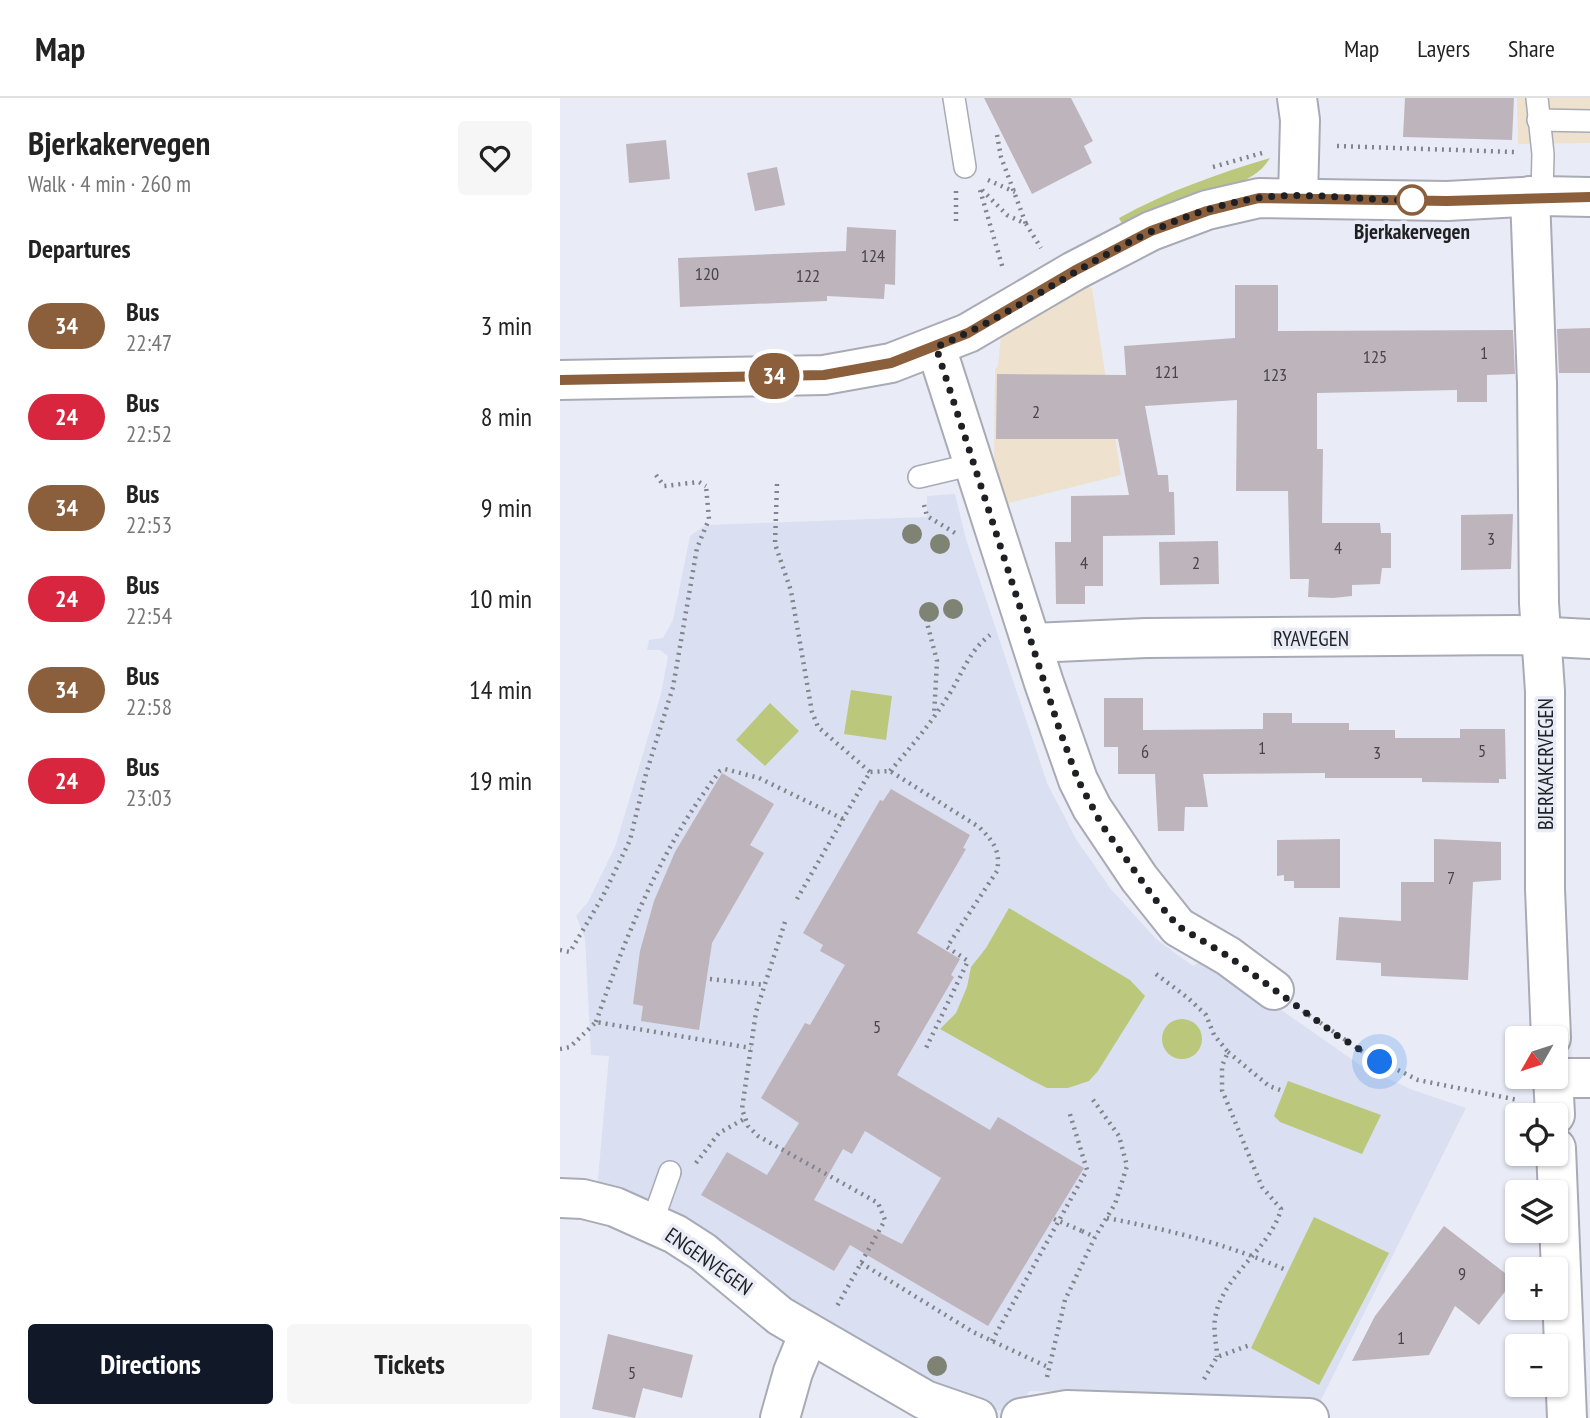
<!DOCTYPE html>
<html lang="en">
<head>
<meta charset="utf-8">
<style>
	:root { --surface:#fff; --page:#f6f6f6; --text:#222; --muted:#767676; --line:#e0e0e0; --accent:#111827 }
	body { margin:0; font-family:"PT Sans Narrow",sans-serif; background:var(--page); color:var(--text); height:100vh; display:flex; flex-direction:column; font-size:26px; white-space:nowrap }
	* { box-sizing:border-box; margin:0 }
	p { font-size:23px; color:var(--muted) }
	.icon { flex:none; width:38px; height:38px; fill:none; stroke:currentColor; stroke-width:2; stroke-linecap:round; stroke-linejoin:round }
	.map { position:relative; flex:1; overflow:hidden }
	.side { display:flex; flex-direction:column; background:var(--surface); width:560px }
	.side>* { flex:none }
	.badge { padding:0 14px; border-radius:23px; font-size:24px; line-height:46px }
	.needle { width:46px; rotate:231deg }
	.fabs { position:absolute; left:945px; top:928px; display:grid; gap:14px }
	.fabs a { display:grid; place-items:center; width:63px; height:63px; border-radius:7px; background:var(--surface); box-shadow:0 2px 5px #0004; font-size:35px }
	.you { position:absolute; width:35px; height:35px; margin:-18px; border:5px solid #fff; border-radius:50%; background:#1a73e8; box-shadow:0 0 0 10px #1a73e833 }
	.map>.badge { position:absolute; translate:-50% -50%; box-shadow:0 0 0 4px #fff }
	h2 { padding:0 28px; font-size:26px; line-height:63px }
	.round { display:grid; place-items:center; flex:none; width:74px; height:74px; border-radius:7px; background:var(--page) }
	.overview { display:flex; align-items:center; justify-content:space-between; height:119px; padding:0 28px }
	h1 { font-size:33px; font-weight:700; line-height:52px }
	.action { display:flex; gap:14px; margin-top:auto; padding:14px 28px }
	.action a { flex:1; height:80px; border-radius:7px; background:var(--accent); color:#fff; font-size:28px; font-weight:700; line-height:80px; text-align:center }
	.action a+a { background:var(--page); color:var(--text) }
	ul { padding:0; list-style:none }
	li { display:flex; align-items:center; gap:21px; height:91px; padding:0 28px }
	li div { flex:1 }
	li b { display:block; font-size:26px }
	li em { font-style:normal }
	li .badge { min-width:77px; font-weight:700; text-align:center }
	header { display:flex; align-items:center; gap:42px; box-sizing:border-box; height:98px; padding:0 35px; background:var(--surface); border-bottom:2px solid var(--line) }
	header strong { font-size:33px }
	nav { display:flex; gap:38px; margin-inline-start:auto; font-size:24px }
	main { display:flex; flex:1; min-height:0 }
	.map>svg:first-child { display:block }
	.commercial { fill:#eee1cd }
	.built { fill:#dadff1 }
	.green { fill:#bbc87c }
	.building { fill:#beb4bc; fill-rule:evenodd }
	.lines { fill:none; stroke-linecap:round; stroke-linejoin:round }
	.service-casing { stroke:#a8abb6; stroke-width:24 }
	.minor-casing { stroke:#a8abb6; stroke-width:42 }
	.tertiary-casing { stroke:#a8abb6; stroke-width:42 }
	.path { stroke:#82848b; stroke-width:4.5; stroke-dasharray:2 5; stroke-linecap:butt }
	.service { stroke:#fff; stroke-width:21 }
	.minor { stroke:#fff; stroke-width:38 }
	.tertiary { stroke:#fff; stroke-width:38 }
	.path-bridge { stroke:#82848b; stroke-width:4.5; stroke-dasharray:2 5; stroke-linecap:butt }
	.tree { fill:#7f8374 }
	.line-casing { stroke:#fff; stroke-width:16 }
	.line { stroke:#8b5e3c; stroke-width:10 }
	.walk { stroke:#1f2024; stroke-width:7; stroke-dasharray:0 12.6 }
	.stop-dot { fill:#fff; stroke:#8b5e3c; stroke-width:3.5 }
	.labels { text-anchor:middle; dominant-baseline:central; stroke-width:7; stroke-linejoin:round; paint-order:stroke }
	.number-label { font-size:18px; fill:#47454a }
	.stop-label { font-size:21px; font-weight:bold; fill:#1f2024; stroke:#e9ecf7 }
	.street-label { font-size:21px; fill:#1f2024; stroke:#e9ecf7 }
</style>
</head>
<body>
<header>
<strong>Map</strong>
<nav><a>Map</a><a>Layers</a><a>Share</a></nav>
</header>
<main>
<section class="side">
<div class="overview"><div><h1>Bjerkakervegen</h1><p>Walk · 4 min · 260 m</p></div><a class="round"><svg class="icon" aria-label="heart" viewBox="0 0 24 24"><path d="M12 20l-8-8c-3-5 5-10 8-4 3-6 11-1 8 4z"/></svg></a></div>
<h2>Departures</h2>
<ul>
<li><span class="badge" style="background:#8b5e3c;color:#fff">34</span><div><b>Bus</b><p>22:47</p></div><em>3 min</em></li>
<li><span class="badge" style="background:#d7263d;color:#fff">24</span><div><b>Bus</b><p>22:52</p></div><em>8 min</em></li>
<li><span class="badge" style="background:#8b5e3c;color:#fff">34</span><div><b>Bus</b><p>22:53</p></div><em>9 min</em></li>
<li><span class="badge" style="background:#d7263d;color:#fff">24</span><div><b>Bus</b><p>22:54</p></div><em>10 min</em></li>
<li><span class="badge" style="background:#8b5e3c;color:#fff">34</span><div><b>Bus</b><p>22:58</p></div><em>14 min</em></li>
<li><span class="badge" style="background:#d7263d;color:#fff">24</span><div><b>Bus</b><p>23:03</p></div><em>19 min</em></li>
</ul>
<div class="action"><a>Directions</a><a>Tickets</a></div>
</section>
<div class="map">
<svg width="1030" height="1320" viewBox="0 0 1030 1320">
	<rect width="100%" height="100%" fill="#e9ecf7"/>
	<g class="commercial">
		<polygon points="957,0 1030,0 1030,45 958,46"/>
		<polygon points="528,188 532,191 561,377 445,406 434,369 435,271 438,268 441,238"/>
	</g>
	<polygon class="built" points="395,396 406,441 487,685 516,741 550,790 596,841 633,868 643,862 664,872 800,967 850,991 906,1010 759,1306 668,1304 661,1297 469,1293 465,1307 455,1313 418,1311 280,1232 281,1230 260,1216 248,1219 37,1092 49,958 31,957 25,840 16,818 28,804 55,749 101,596 108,558 100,552 87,552 89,542 103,540 113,522 130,438 146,427 367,419 367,398"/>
	<g class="green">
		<path d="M710,60C693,90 642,95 612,105C595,111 578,119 562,126L559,120C608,93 657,76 710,60Z"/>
		<polygon points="291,592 332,598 326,642 284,636"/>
		<polygon points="210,605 239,633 205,668 176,642"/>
		<polygon points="449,810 570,882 585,898 538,973 529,983 508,990 487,990 471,982 380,931 396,915 407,889 411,869 426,850"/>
		<circle cx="622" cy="941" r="20"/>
		<polygon points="728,983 821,1017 802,1056 720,1024 714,1018"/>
		<polygon points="754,1119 829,1155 759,1287 691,1250"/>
	</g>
	<g class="building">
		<polygon points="424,0 511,0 533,43 524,48 532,65 472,96"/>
		<polygon points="845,0 954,0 952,42 843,39"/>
		<polygon points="106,42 110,81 69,85 66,46"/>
		<polygon points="217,69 225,107 195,113 187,75"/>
		<polygon points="287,129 336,132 335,187 325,186 324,201 267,198 267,203 120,209 118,160 286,153"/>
		<polygon points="675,187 718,187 718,233 953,232 955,276 927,277 927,304 897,304 897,292 757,295 757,351 763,351 762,425 820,425 821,435 831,435 831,470 822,470 820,486 792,487 792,498 773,500 748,499 749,481 730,481 728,393 676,393 677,302 585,308 598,377 608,377 609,394 614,394 615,437 543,438 543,488 525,488 525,506 496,506 495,444 511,444 511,398 569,397 558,341 436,341 437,276 566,277 564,248 675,240"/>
		<polygon points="1030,230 1030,275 999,275 997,231"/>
		<polygon points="953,416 951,471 901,472 901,417"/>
		<polygon points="658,443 659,486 600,487 599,444"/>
		<polygon points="544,600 583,600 583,632 703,631 703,615 732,615 732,625 789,625 789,632 835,632 835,640 900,640 900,631 945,631 946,681 939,681 939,685 862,684 862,680 765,680 765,675 643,676 648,709 625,709 624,733 598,733 595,676 558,676 558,649 544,649"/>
		<polygon points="162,675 214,706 190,747 204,755 152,845 139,932 81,923 83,908 73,906 80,853 94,803 115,754"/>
		<path d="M331,691L410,737L403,750L406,751L357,835L400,861L391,877L394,879L337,977L430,1032L438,1019L524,1070L428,1228L290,1147L274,1173L141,1097L167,1054L207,1077L239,1025L201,1000L245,925L250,927L285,867L260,853L263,847L243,835L320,702L323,703ZM305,1033L381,1080L342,1146L254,1102L283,1051L292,1056Z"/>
		<polygon points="780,741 780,790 734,790 734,783 724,783 724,777 717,778 717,742"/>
		<polygon points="874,741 941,744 941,782 913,784 908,882 821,878 821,865 776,862 779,819 841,823 841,784 874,784"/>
		<polygon points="884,1128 954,1182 919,1227 895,1208 869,1257 792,1263 815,1218"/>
		<polygon points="48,1236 133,1257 122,1300 83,1290 75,1320 32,1311"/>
	</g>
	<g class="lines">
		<g class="service-casing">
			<g id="service">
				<polyline points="394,0 405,69"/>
				<polyline points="977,0 983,56 982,98"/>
				<polyline points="978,22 1030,23"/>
				<polyline points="359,379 414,366"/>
				<polyline points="92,1125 110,1074"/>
			</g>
		</g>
		<g class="minor-casing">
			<g id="minor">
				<polyline points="737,0 740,22 738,99"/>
				<polyline points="970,98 977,285 979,505 985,593 985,791 991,940"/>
				<polyline points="376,249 484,585 518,682 532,710 579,780 618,829 668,858 714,892"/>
				<polyline points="473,545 586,540 956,537 1030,541"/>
				<polyline points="993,978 995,1017"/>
				<polyline points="994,980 1030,980"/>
				<polyline points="996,1050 1007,1320"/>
				<polyline points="0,1100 23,1101 55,1109 115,1136 143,1154 220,1218 365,1302 417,1320"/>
				<polyline points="220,1320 233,1274 249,1235"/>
				<polyline points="461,1320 507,1312 749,1320"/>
			</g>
		</g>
		<g class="tertiary-casing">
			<polyline id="tertiary" points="0,282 264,277 331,265 408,235 514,173 591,133 647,112 699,100 887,103 982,98 1030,99"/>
		</g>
		<g class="path">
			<polyline points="437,37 441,59 466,126"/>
			<polyline points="777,48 954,54"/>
			<polyline points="653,69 702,55"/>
			<polyline points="428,82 455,94"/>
			<polyline points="420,92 443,171"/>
			<polyline points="422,92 447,117 466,126 481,150"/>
			<polyline points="396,93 396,127"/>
			<polyline points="96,377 104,388 139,384 146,388"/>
			<polyline points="217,386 215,446 231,493 252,614 258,629 310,674"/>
			<polyline points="364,407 367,418 395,435"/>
			<polyline points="366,521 377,563 374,618"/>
			<path d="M330,673C352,648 372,624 390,595C403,574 409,553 430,537"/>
			<path d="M237,801L310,674L330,673L419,729C433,743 441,753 437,773L387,849L408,863L366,950"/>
			<polyline points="225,824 196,914 182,1011 188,1028 198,1038 318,1105 325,1122 276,1210"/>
			<polyline points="0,852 10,854 43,798 70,742 86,676 113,589 137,450 149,421 146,388"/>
			<path d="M596,876L628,900L646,917L654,937L668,954L662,968V992L702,1089L721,1111C710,1152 661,1178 655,1221C653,1233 657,1247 657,1259"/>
			<polyline points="150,881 205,887"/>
			<polyline points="743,913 806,956 858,982 958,1002"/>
			<path d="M36,924C67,835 101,749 160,673L165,671L199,680L283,721"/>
			<polyline points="0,951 10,949 36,924 191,950"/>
			<polyline points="668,954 709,988 723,993"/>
			<polyline points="136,1065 159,1035 184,1021"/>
			<path d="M547,1120C609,1132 668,1146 726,1172"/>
			<polyline points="522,1133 535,1139"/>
			<polyline points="301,1165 413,1234 490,1270"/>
			<polyline points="432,1243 527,1072 509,1013"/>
			<polyline points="487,1279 505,1202 535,1139 555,1106 567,1068 559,1038 531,999"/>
			<polyline points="644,1281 657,1259 690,1247"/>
		</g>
		<use href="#service" class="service"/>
		<use href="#minor" class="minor"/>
		<use href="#tertiary" class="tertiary"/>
		<polyline class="path-bridge" points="494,1121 522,1133"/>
	</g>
	<g class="tree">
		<circle cx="352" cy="436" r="10"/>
		<circle cx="380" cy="446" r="10"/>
		<circle cx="393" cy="511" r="10"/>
		<circle cx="369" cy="514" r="10"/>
		<circle cx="377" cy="1268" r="10"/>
	</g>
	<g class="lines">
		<g class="line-casing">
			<polyline id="line" points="0,282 264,277 331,265 408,235 514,173 591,133 647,113 699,100 887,103 1030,99"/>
		</g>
		<use href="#line" class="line"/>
		<path class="walk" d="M820,964L778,938L668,858L618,828L594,800L542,727L518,682L500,633L376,249C486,203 575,119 698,100C748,93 801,103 852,102"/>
	</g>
	<circle class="stop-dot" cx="852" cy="102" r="14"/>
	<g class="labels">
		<g class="number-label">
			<text x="313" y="157">124</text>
			<text x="147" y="175">120</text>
			<text x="248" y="177">122</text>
			<text x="924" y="254">1</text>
			<text x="815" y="258">125</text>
			<text x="607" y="273">121</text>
			<text x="715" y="276">123</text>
			<text x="476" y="313">2</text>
			<text x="931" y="440">3</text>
			<text x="778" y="449">4</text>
			<text x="524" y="464">4</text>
			<text x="636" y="464">2</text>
			<text x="702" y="649">1</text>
			<text x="922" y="652">5</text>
			<text x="585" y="653">6</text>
			<text x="817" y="654">3</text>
			<text x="891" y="779">7</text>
			<text x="317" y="928">5</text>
			<text x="902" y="1175">9</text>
			<text x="841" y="1239">1</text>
			<text x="72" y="1274">5</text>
		</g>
		<g class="stop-label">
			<text x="852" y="133">Bjerkakervegen</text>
		</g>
		<g class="street-label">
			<text x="751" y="540">RYAVEGEN</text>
			<text transform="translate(985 666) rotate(-90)">BJERKAKERVEGEN</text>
			<text transform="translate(149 1163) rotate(35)">ENGENVEGEN</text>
		</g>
	</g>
</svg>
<div class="fabs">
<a><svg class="needle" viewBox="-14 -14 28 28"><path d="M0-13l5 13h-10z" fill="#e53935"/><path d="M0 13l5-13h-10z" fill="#767676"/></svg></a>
<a><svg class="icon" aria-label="locate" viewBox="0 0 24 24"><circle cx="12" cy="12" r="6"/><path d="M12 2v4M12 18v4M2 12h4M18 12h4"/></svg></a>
<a><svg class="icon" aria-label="layers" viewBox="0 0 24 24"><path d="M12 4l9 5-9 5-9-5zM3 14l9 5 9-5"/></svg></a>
<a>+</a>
<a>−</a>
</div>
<div class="you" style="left:820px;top:964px"></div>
<b class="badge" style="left:214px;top:278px;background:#8b5e3c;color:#fff">34</b>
</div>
</main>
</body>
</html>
